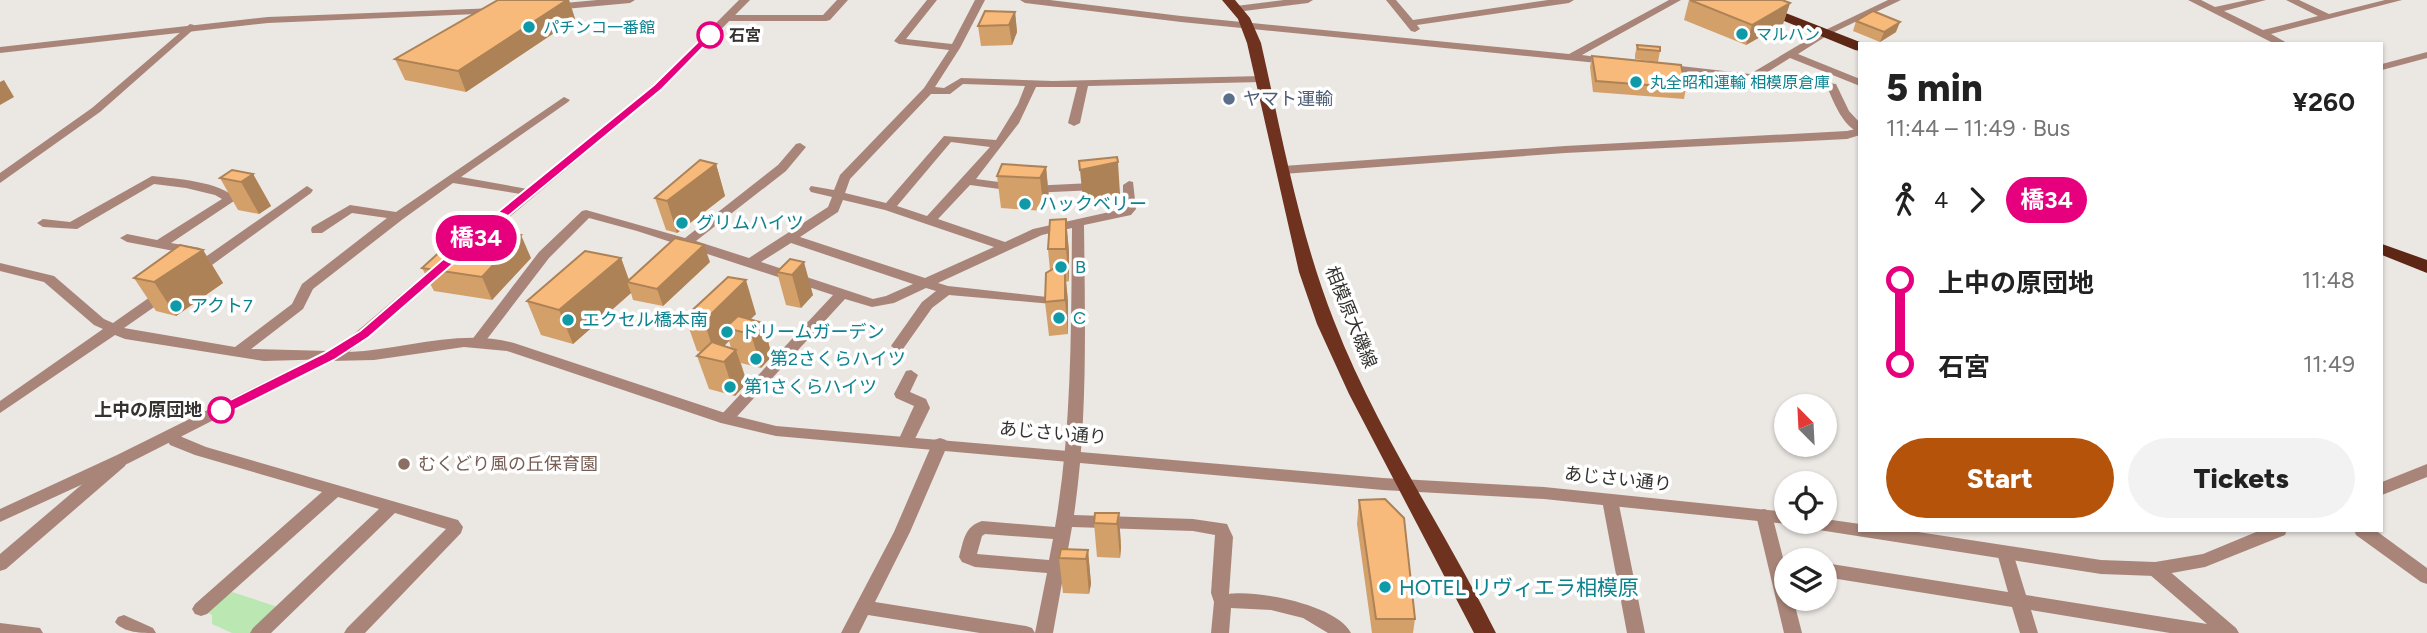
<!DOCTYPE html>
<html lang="en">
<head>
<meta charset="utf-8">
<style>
	:root { --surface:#fff; --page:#f2f2f2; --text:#222; --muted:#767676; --accent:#b45309 }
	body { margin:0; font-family:Figtree,"Noto Sans JP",sans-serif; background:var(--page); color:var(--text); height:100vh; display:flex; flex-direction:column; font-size:26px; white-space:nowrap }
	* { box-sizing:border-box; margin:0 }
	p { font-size:23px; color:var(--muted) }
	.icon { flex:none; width:38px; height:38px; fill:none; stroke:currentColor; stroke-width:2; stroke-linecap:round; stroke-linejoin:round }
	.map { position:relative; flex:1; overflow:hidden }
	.details { position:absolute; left:1858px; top:42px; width:525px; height:490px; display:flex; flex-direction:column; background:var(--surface); border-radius:0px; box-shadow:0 2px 5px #0004 }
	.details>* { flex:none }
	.badge { padding:0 14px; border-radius:23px; font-size:24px; line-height:46px }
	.needle { width:46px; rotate:336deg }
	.controls { position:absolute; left:1774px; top:394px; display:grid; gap:14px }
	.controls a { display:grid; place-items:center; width:63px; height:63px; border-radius:50%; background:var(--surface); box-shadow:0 2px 5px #0004; font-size:35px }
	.map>.badge { position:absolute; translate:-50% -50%; box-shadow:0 0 0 4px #fff }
	.legs { display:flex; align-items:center; gap:10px; height:77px; padding:0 28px; font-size:23px }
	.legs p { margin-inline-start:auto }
	.summary { display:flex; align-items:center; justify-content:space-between; height:119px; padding:0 28px }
	h1 { font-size:38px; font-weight:800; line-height:52px }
	.primary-button { display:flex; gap:14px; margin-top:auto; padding:14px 28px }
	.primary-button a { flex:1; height:80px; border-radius:42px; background:var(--accent); color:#fff; font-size:28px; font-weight:800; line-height:80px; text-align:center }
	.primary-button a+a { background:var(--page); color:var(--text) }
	ul { padding:0 28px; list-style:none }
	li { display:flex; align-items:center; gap:24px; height:84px; font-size:26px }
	li i { display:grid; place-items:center; width:10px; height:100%; margin:0 9px; background:currentColor }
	li i::after { content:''; width:18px; height:18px; margin:-9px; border:5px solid; border-radius:50%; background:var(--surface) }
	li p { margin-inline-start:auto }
	li:first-child i { background:linear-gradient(#0000 50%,currentColor 0) }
	li:last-child i { background:linear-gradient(currentColor 50%,#0000 0) }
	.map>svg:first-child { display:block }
	.green { fill:#bbe7b3 }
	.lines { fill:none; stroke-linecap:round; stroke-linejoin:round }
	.minor { fill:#a98579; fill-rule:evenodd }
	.tertiary { fill:#a98579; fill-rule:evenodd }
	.primary { fill:#6e321f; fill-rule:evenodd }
	.trunk { fill:#5e2614; fill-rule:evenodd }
	.wall { fill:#d4a06a; fill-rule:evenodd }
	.shaded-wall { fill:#ad8256 }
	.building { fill:#f7ba7b; stroke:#ad8256; stroke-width:2 }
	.line-1 { fill:#e6007e; stroke:#fff; stroke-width:2 }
	.culture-dot { fill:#0f9aa8; stroke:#fff; stroke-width:2.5 }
	.stop-1-dot { fill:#fff; stroke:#e6007e; stroke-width:3.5 }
	.service-dot { fill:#5c6f8a; stroke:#fff; stroke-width:2.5 }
	.education-dot { fill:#8d6e63; stroke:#fff; stroke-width:2.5 }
	.labels { text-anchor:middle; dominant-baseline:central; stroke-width:7; stroke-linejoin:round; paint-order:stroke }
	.far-culture-label { font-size:16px; fill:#0d838f; stroke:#fff; text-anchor:start }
	.far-stop-label { font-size:16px; font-weight:bold; fill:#343331; stroke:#fff; text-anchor:start }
	.service-label { font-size:18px; fill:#4e5e75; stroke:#fff; text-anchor:start }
	.culture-label { font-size:18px; fill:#0d838f; stroke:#fff; text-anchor:start }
	.street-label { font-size:18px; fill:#343331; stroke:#fff }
	.stop-label { font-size:18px; font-weight:bold; fill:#343331; stroke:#fff; text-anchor:end }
	.education-label { font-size:18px; fill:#785e54; stroke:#fff; text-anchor:start }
	.near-culture-label { font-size:21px; fill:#0d838f; stroke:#fff; text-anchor:start }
</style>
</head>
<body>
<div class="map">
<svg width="2427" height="633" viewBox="0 0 2427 633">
	<rect width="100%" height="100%" fill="#ebe7e3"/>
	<polygon class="green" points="232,592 278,607 257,633 232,633 212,624 212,615 201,609"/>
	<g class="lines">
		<g class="minor">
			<polygon points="837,0 848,0 830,20 826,21 727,21 722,18 727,15 823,15"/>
			<path d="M927,0H937L906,39L952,44L975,0H985L960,48L935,87L944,88L961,78L1053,81L1262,76L1268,79L1262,82L1088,86L1080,123L1074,126L1068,123L1077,87H1036L1019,123L976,179L1030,186L1092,183L1096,184L1098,187L1096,190L1030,193L970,185L938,219L1005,242L1033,229L1123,209V185L1129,181L1133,182L1136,209L1131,215L1084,225C1085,322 1088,419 1074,515L1193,519L1227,524L1233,537L1229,594C1258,590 1337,605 1351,633H1328L1303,618L1271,610L1231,608L1229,633H1211L1214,602L1211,593L1215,535L1193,531L1072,527L1053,633H1035L1047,573L975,567L962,562L959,557C964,540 964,527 982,521L1055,527C1072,428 1071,328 1072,228L1042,235L938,283L948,286L1047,297L1054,301L1052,304L949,295L932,308L903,349L898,351L891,346L893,343L922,302L936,291L926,288L894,303L872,307L845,299L731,423H721L718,419L721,415L833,295L637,231L589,218L549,258L484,343H474L472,340L474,337L539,252L582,211L586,210L685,238L778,165L796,144L800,143L806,147L786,171L696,241L749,258L828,207L832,197L811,192L809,189L811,186L834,190L840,175L924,88L949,50L899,44L894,41ZM963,84L1025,86L1018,104L996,140L944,136L886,203L845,193L850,179L931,94H950ZM951,142L990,147L927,216L897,206ZM843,200L885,210L994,247L925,278L800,237L838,212ZM791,243L913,284L886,296L873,299L761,262ZM985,534L1053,539L1049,560L977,554L982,536Z"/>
			<polygon points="1020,0 1050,0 1181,16 1569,54 1669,0 1681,0 1582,55 1612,59 1613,61 1608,64 1181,22 1025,3"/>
			<polygon points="1284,0 1313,0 1308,3 1236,12 1231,9 1236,6"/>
			<polygon points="1386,0 1396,0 1413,20 1548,0 1574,0 1569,3 1417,25 1420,29 1415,32 1411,31"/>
			<polygon points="2188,0 2201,0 2215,7 2247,0 2266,0 2224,11 2263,30 2318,16 2286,0 2299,0 2329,14 2385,0 2402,0 2271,34 2289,44 2275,44"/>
			<polygon points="190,24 194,25 194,29 100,112 0,183 0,173 92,108"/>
			<path d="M1824,30L1828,31V35L1798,54L1860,79V86L1790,58L1763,75L1836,84L1849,111L1860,123V133C1843,126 1835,105 1828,89L1663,70L1658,67L1663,64L1750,74Z"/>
			<polygon points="2427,52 2427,58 2382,70 2382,64"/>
			<polygon points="564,97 570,100 568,102 461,177 533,190 535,193 533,196 453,183 403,219 313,289 303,309 251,349 329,351 336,356 334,359 264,361 125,339 115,335 0,413 0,401 103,329 94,325 44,282 0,271 0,263 54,276 104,319 113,323 160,290 170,290 172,293 170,296 124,328 235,347 292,304 302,284 387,218 352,213 322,233 312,233 311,230 312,227 350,205 396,212"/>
			<path d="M152,176C177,179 219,181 237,199L171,243L200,248L202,251L200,254L195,255L127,242L120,238L127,234L157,240L222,199L215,195L186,188L154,184L77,229L43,227L37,223L43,219L70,222Z"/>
			<polygon points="307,186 313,190 311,193 201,273 191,273 189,270 191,267"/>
			<polygon points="911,370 918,375 910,392 926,399 930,408 912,445 900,445 898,441 914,406 896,398 894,394 906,371"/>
			<polygon points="172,429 177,431 182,437 206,447 458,520 463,527 461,533 365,633 344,633 347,628 446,529 395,513 271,633 250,633 253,628 379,509 338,497 207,614 201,616 195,614 192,609 195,604 322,492 195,455 170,445 164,435 167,431"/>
			<polygon points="940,438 946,440 948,444 910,532 875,602 1026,626 1032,628 1035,633 980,633 868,615 859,633 841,633 894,532 932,444 934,440"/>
			<polygon points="119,456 125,458 127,462 125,466 6,569 0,571 0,554 113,458"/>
			<polygon points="1610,494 1616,496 1618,500 1645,633 1627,633 1602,500 1604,496"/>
			<polygon points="1764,509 1770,511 1772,515 1787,573 1787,598 1793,598 1802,633 1784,633 1756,515 1758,511"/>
			<polygon points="2354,530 2375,530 2427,568 2427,584 2421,582 2356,535"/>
			<polygon points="2005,546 2011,548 2013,553 2026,595 2207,624 2149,574 2146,569 2149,564 2155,562 2161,564 2236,628 2239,633 2170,633 2031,610 2038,633 2020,633 2012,607 1825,577 1825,563 2008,592 1997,553 1999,548"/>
			<path d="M124,615L153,628L156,633C141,633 124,633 115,622L118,617Z"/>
			<polygon points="0,623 40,628 43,633 0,633"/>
		</g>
		<g class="tertiary">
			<polygon points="597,0 635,0 630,3 554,10 549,7 554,4"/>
			<polygon points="739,0 750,0 662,89 476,245 466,245 464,242 466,239 654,85"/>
			<polygon points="1888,0 1901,0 1828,35 1820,35 1819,33"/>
			<polygon points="496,8 501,11 500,13 268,23 0,53 0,47 268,17"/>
			<polygon points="1860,128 1860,135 1847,139 1565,153 1283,174 1277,170 1283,166 1565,146 1847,131"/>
			<path d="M442,263L449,267L447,270L349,352C404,350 459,328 514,343L728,414L776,426L1383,478L1544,487L1787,512V522H1793L1787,524L1544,499L1383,490L776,436L721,423L507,351L464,347L374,360L330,361L129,463L0,522V509L117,455L343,343L437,264Z"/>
			<polygon points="2427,464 2427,477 2382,495 2382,482"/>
			<polygon points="1825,519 1860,524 1860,530 1905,530 2101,560 2155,562 2203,554 2261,530 2287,530 2285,535 2205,567 2155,576 2101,574 1806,528 1800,526 1798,522 1825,522"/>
		</g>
		<path class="primary" d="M1222,0H1235L1250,18L1261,43C1282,136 1299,232 1334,321C1376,430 1444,529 1496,633H1474L1349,394L1317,324L1299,272L1247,43L1238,19Z"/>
		<g class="trunk">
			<polygon points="1733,0 1752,0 1865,44 1860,44 1860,51 1855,50"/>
			<polygon points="2382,244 2427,260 2427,273 2382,255"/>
		</g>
	</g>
	<g class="wall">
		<polygon points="498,0 569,0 575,19 466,92 405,80 395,59"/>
		<polygon points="1689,0 1790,3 1783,24 1746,45 1684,20"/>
		<polygon points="1015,12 1017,32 1012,45 981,46 978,26"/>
		<polygon points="1856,21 1896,32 1880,42 1853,31"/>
		<polygon points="1637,45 1660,51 1658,62 1635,59 1635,55"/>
		<polygon points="1592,56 1686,88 1684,99 1593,92 1590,67"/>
		<polygon points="716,164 725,196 677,233 666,230 655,198"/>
		<polygon points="1046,167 1049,199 1044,211 1001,208 997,176"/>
		<polygon points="253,174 271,206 259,214 238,210 220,178"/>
		<polygon points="1066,219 1069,252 1069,281 1066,282 1068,302 1068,334 1049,336 1045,302 1050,271 1048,249"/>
		<polygon points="203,250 223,283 176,316 156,311 134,278"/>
		<polygon points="531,258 492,300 434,291 422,268"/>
		<polygon points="621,258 629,280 710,262 663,306 633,300 631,293 573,344 541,335 527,301"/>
		<polygon points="790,259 813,295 801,308 786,305 777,272"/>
		<path d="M756,314L750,319L763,323L772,356L761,368L741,363L747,383L735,396L709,389L697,356L702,352L697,351L685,317ZM729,341L731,348L724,346Z"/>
		<polygon points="1359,500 1415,619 1413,633 1372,633 1357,524"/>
		<polygon points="1119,513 1121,548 1120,558 1097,557 1094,523"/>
		<polygon points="1088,550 1091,584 1089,594 1063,593 1059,558"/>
	</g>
	<g class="shaded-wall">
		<polygon points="567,0 569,0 575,19 466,92 458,71"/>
		<polygon points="1790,3 1783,24 1746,45 1752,25"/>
		<polygon points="1015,12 1017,32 1012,45 1009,25"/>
		<polygon points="1900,22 1896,32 1880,42 1884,32"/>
		<polygon points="4,80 14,97 0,105 0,82"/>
		<polygon points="1118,162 1120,194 1083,202 1080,170"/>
		<polygon points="716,164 725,196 677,233 667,201"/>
		<polygon points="1046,167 1049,199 1044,211 1040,178"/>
		<polygon points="253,174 271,206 259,214 241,182"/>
		<polygon points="1066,219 1069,252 1069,281 1066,249"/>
		<polygon points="521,235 531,258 492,300 482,277"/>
		<polygon points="704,245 710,262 663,306 657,289"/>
		<polygon points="203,250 223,283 176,316 154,282"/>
		<polygon points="621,258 630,283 627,282 631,293 573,344 559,310"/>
		<polygon points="804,262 813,295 801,308 792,275"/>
		<polygon points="1065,269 1068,302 1068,334 1065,300"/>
		<polygon points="746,280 756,314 739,331 725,328 729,341 715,355 704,321"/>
		<polygon points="763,323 772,356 761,368 751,334"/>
		<polygon points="736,350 747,383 735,396 724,362"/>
		<polygon points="1119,513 1121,548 1120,558 1117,524"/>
		<polygon points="1088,550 1091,584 1089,594 1086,559"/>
	</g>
	<g class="building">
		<polygon points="498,0 567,0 458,71 395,59"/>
		<polygon points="1690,0 1782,0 1790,3 1752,25"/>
		<polygon points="985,11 1015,12 1009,25 978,26"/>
		<polygon points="1873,11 1900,22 1884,32 1856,21"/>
		<polygon points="1637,45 1660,47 1660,51 1638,49"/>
		<polygon points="1592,56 1681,65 1686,88 1596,81"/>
		<polygon points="1117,157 1118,162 1080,170 1079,161"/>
		<polygon points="700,160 716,164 667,201 655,198"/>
		<polygon points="1002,164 1046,167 1040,178 997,176"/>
		<polygon points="232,170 253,174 241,182 220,178"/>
		<polygon points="1066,219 1066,249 1048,249 1050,220"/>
		<polygon points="466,228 521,235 482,277 422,268"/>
		<polygon points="675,238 704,245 657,289 627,282"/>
		<polygon points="180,245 203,250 154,282 134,278"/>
		<polygon points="585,251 621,258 559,310 527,301"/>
		<polygon points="790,259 804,262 792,275 777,272"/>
		<polygon points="1053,269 1065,269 1065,300 1045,302 1046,273"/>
		<polygon points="728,277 746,280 704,321 685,317"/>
		<polygon points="738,316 763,323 751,334 725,328"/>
		<polygon points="712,342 736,350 724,362 697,356"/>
		<polygon points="1385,499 1404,518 1415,619 1376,619 1359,500"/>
		<polygon points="1095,513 1119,513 1117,524 1094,523"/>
		<polygon points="1061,549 1088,550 1086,559 1059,558"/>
	</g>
	<polygon class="line-1" points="707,33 715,35 662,89 501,222 369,337 334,360 226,414 216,414 214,410 216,407 324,353 360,331 493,216 654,85"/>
	<g class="culture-dot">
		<circle cx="529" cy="27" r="7"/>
		<circle cx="1742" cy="34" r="7"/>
		<circle cx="1636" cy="82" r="7"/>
		<circle cx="1025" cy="204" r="7"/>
		<circle cx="682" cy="223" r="7"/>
		<circle cx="1061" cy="267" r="7"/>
		<circle cx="176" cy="306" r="7"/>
		<circle cx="1059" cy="318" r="7"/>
		<circle cx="568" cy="320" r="7"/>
		<circle cx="727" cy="332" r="7"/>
		<circle cx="756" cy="359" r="7"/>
		<circle cx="730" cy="387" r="7"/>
		<circle cx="1385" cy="587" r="7"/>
	</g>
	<g class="stop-1-dot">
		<circle cx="710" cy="35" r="12"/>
		<circle cx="221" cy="410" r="12"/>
	</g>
	<circle class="service-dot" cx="1229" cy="99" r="7"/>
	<circle class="education-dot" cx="404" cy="464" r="7"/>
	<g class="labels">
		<g class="far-culture-label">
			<text x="543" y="27">パチンコ一番館</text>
			<text x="1756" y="34">マルハン</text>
			<text x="1650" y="82">丸全昭和運輸 相模原倉庫</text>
		</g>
		<g class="far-stop-label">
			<text x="729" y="35">石宮</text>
		</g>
		<g class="service-label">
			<text x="1243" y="99">ヤマト運輸</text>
		</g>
		<g class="culture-label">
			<text x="1039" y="204">ハックベリー</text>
			<text x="696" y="223">グリムハイツ</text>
			<text x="1075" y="267">B</text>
			<text x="190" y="306">アクト7</text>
			<text x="1073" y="318">C</text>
			<text x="582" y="320">エクセル橋本南</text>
			<text x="741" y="332">ドリームガーデン</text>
			<text x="770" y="359">第2さくらハイツ</text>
			<text x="744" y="387">第1さくらハイツ</text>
		</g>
		<g class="street-label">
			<text transform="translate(1351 317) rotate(68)">相模原大磯線</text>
			<text transform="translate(1053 433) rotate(5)">あじさい通り</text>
			<text transform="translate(1618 479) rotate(6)">あじさい通り</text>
		</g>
		<g class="stop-label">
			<text x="202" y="410">上中の原団地</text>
		</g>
		<g class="education-label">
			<text x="418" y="464">むくどり風の丘保育園</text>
		</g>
		<g class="near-culture-label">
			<text x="1399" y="587">HOTEL リヴィエラ相模原</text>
		</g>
	</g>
</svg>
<div class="controls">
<a><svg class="needle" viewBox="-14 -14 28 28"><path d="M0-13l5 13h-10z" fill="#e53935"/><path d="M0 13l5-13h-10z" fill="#767676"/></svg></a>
<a><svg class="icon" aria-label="locate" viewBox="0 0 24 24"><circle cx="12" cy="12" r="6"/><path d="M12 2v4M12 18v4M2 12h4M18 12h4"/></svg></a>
<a><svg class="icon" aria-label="layers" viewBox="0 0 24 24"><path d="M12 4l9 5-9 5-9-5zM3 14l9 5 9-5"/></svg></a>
</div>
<b class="badge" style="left:476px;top:238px;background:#e6007e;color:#fff">橋34</b>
<section class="details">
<div class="summary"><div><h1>5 min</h1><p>11:44 – 11:49 · Bus</p></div><b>¥260</b></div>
<div class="legs"><svg class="icon" aria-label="walk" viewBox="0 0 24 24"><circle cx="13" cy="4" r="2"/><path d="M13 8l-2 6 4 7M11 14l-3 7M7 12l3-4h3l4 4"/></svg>4<svg class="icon" aria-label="forward" viewBox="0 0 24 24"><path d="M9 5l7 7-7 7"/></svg><b class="badge" style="background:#e6007e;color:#fff">橋34</b></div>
<ul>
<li><i style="color:#e6007e"></i><b>上中の原団地</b><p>11:48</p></li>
<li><i style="color:#e6007e"></i><b>石宮</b><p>11:49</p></li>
</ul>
<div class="primary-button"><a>Start</a><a>Tickets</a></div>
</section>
</div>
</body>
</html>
